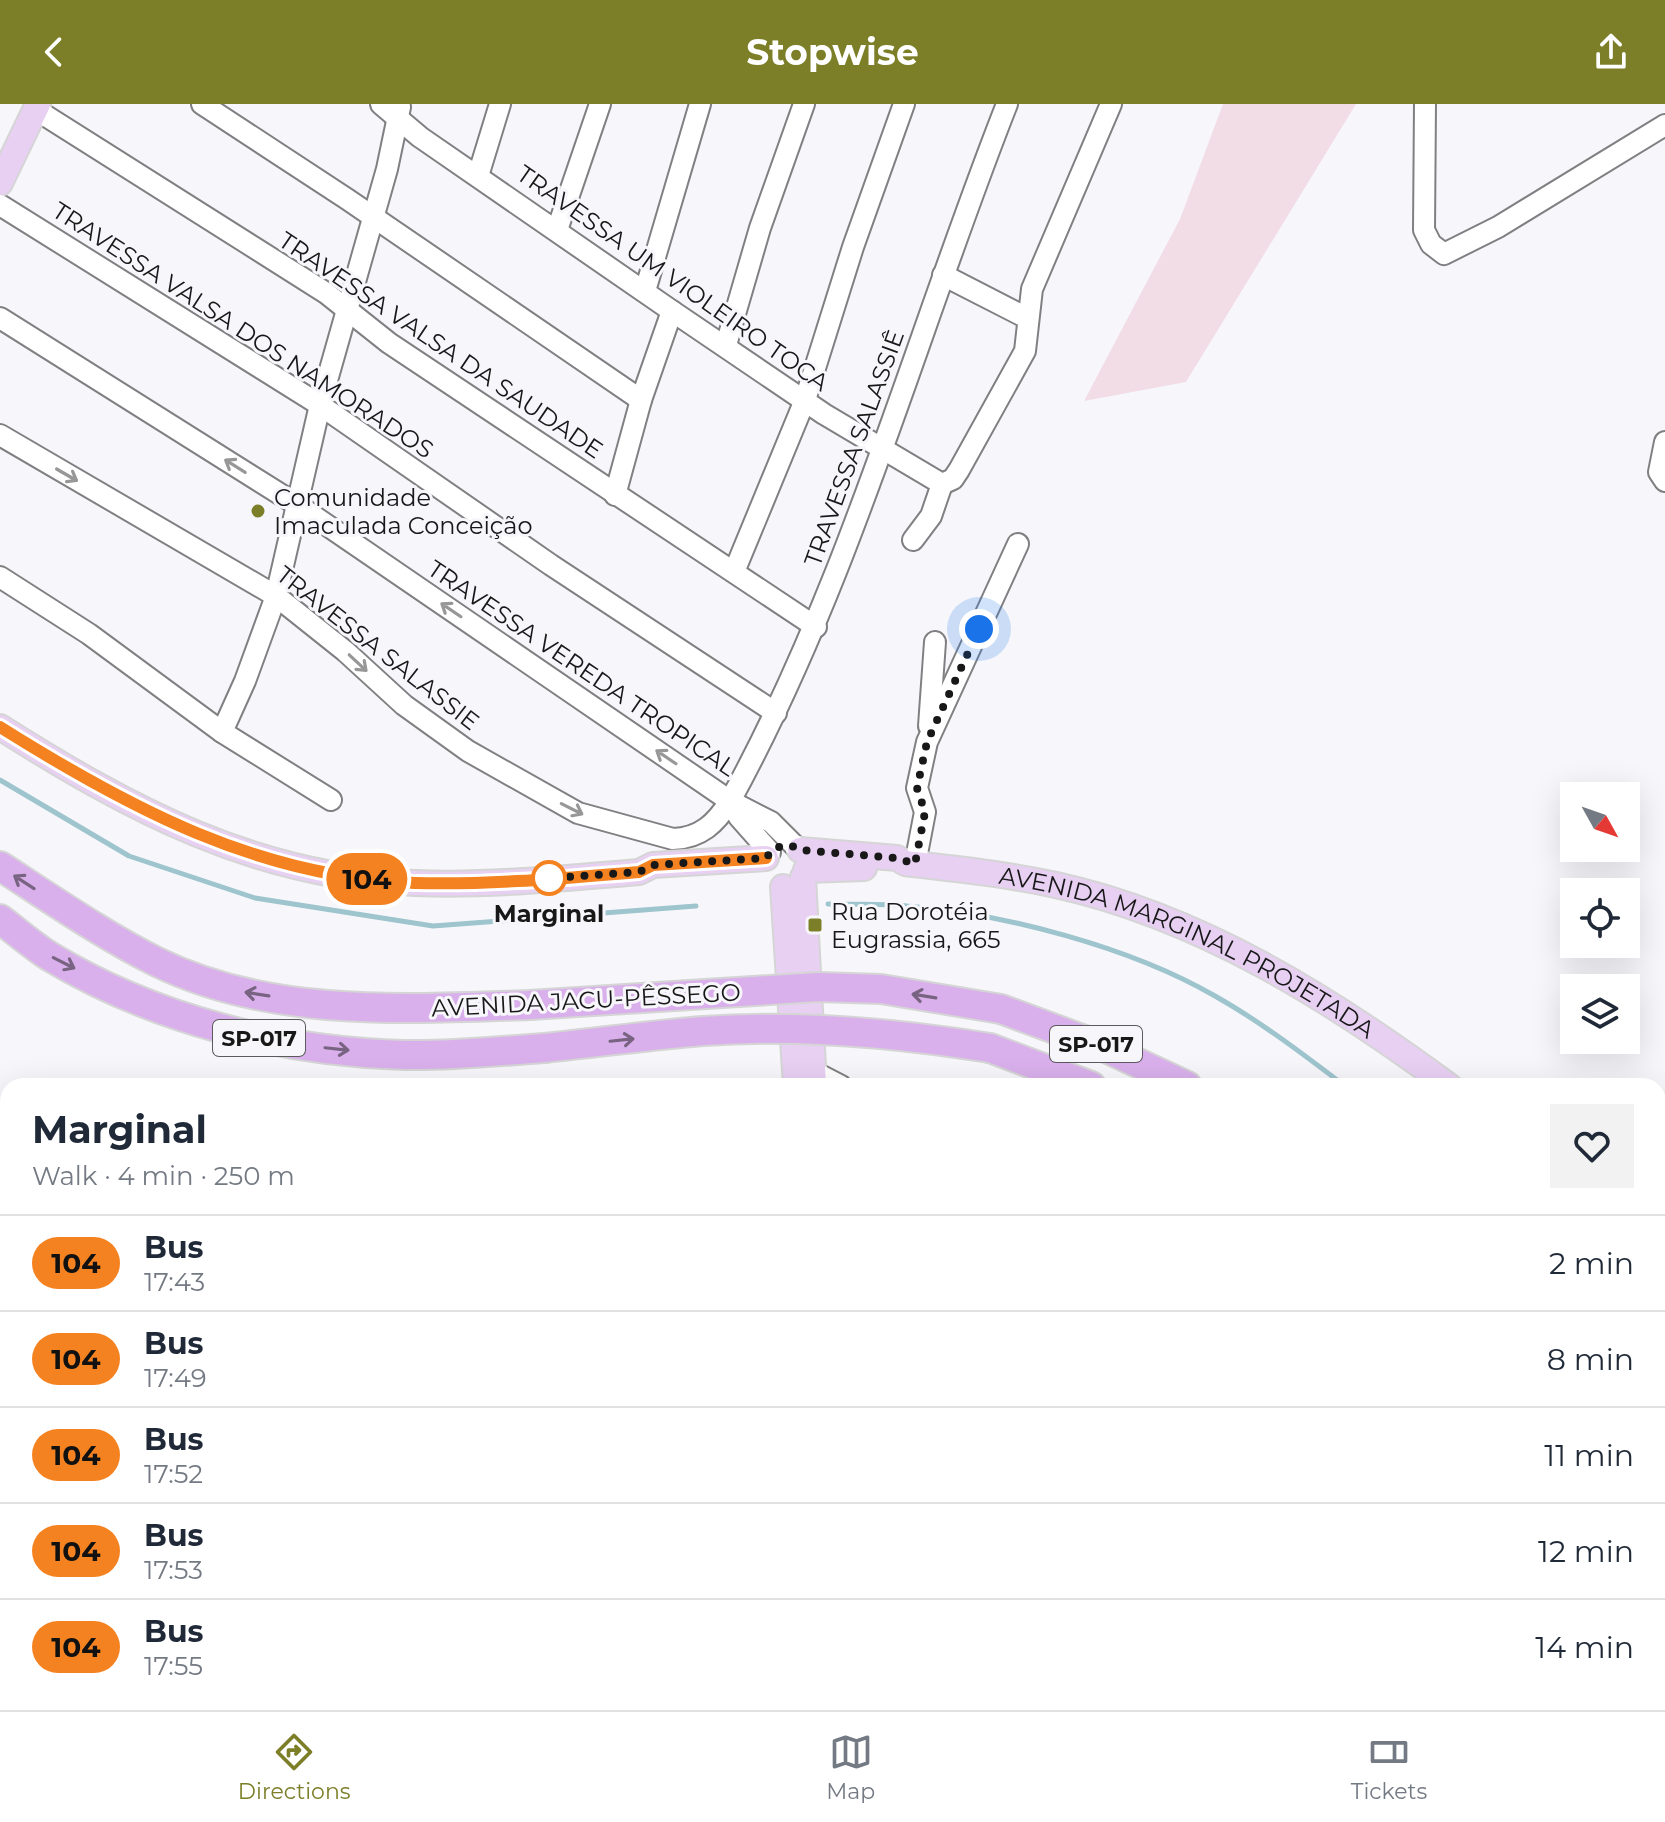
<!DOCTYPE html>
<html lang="en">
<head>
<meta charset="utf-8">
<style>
	:root { --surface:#fff; --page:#f2f2f3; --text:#1f2937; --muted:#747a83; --line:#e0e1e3; --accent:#7c7f28 }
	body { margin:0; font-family:Montserrat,sans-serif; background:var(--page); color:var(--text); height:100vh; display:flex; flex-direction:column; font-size:30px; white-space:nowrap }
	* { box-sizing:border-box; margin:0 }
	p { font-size:26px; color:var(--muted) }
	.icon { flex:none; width:44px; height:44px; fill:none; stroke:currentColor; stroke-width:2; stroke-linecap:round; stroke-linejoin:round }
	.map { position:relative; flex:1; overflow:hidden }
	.side { position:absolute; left:0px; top:974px; width:1666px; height:632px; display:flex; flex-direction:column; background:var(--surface); border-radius:24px 24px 0 0; box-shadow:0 8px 32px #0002 }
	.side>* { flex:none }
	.badge { padding:0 16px; border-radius:26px; font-size:28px; line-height:52px }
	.needle { width:52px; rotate:130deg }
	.tools { position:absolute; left:1560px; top:678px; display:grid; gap:16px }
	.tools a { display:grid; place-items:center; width:80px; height:80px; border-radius:0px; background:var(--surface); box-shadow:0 8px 32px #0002; font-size:40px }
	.you { position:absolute; width:40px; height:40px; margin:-20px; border:6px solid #fff; border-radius:50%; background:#1a73e8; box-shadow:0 0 0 12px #1a73e833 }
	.map>.badge { position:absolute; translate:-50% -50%; box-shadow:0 0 0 4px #fff }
	.round { display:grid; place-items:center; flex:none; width:84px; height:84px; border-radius:0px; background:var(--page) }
	.head { display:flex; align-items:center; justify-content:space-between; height:136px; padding:0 32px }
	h1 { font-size:38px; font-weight:700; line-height:60px }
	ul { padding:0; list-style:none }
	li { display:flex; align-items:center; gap:24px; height:96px; padding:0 32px; border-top:2px solid var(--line) }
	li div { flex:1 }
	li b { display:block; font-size:30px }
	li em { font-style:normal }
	li .badge { min-width:88px; font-weight:700; text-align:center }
	header { display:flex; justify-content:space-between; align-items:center; height:104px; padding:0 32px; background:var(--accent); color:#fff; font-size:36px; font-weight:700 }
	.tabs { display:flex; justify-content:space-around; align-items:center; height:112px; border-top:2px solid var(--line); background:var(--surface); font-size:22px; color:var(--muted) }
	.tabs a { display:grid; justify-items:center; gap:4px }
	.tabs .on { color:var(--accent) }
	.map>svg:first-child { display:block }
	.green { fill:#f2dde6 }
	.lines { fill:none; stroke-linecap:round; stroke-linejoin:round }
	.stream { stroke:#9ec4cd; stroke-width:5 }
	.minor-casing { stroke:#808083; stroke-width:24 }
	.major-casing { stroke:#d5d5d6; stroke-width:28 }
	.highway-casing { stroke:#d5d5d6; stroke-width:32 }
	.minor { stroke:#fff; stroke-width:20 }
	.major { stroke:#e8d0f3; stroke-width:24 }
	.highway { stroke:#d9b0eb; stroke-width:28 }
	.highway-bridge-casing { stroke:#d5d5d6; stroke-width:32; stroke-linecap:butt }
	.highway-bridge { stroke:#d9b0eb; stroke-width:28 }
	.oneway { stroke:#979798 }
	.oneway2 { stroke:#786482 }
	.line-casing { stroke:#fff; stroke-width:18 }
	.line { stroke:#f58220; stroke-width:12 }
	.walk { stroke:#181819; stroke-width:8; stroke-dasharray:0 14.4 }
	.poi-dot { fill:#7c7f28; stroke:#f7f7fb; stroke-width:3 }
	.stop-dot { fill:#fff; stroke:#f58220; stroke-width:4 }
	.labels { text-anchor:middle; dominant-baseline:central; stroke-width:6; stroke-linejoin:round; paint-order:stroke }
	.shield { fill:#f7f7fb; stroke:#5b5b5d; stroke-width:2 }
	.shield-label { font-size:22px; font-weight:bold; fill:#181819 }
	.street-label { font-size:24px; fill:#181819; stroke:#f7f7fb }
	.poi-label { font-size:24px; fill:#181819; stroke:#f7f7fb; text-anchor:start }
	.stop-label { font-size:24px; font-weight:bold; fill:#181819; stroke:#f7f7fb }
</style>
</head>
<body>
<header><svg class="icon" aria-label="back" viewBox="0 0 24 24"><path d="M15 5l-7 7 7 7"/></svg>Stopwise<svg class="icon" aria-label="share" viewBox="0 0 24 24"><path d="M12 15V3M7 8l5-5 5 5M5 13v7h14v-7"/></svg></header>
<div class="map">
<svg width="1665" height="1606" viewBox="0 0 1665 1606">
	<rect width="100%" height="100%" fill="#f7f7fb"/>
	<polygon class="green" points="1223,0 1356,0 1186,278 1084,297 1180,115"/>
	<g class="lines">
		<g class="stream">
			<polyline points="0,676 129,752 255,794 433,822 696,802"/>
			<path d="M828,800C854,801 881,799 907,802C1005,810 1130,843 1215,892C1261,918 1303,950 1345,982"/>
			<polyline points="1658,1213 1665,1218"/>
		</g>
		<g class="minor-casing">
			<g id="minor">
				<polyline points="202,0 347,95 641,296"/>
				<polyline points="381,0 420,33 672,207 824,310 942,380"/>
				<polyline points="1425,0 1424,126 1431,140 1444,150 1498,123 1665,21"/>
				<polyline points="35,5 326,189 389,239 816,523"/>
				<polyline points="478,72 500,0"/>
				<polyline points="0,101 320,301 551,461 776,609"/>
				<polyline points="557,126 600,0"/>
				<polyline points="943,171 1027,214"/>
				<polyline points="645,187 700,0"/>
				<polyline points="0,214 299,402 730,697 771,718 795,742"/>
				<polyline points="726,241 760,124 804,0"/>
				<path d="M0,331L276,492L345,547L404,601L468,647L578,709L673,735C701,734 716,719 730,697C851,476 915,233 1007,0"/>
				<polyline points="1665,338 1659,368 1665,377"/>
				<polyline points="942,380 953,375 959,366 1025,247 1032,185 1111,0"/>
				<polyline points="615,391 641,296 672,207"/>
				<polyline points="913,436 931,412 942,380"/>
				<polyline points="734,468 805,296 853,143 904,0"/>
				<polyline points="0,473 89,530 222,628 331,696"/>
				<polyline points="929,622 935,538"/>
				<polyline points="222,628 245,577 276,492 320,301 387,65 400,3"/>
				<polyline points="730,697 739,713 770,748"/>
				<polyline points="915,760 925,708 917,684 927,638 1018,440"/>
				<polyline points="812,967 841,982"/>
				<polyline points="1658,1489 1665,1494"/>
				<polyline points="0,1530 8,1527"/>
				<polyline points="0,1544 8,1550"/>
				<polyline points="72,1598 83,1606"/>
				<polyline points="1136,1598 1138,1606"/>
				<polyline points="150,1606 152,1598"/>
				<polyline points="309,1606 312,1598"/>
				<polyline points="479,1606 481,1598"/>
				<polyline points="657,1606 660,1598"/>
				<polyline points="852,1606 854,1598"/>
				<polyline points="1033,1606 1043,1598"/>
			</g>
		</g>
		<g class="major-casing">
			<g id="major">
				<polyline points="0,79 38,0"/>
				<path d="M0,623C131,706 256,773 415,779C490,782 565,774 639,768L653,761L766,754"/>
				<path id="s1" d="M800,746L897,754L905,759C956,765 1006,770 1056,781C1201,813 1331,895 1449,982"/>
				<polyline points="806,766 864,764"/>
				<polyline points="803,773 814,982"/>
				<polyline points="783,783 796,982"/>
				<polyline points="1658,1137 1665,1142"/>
				<polyline points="1309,1598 1310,1606"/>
				<polyline points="1526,1598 1537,1606"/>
			</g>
		</g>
		<g class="highway-casing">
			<g id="highway">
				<path d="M0,762C51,795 103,831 157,858C271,914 407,905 530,901"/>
				<path d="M0,815C16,827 32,841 49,852C153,915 283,948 404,951C451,952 498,947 544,944"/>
				<polyline points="1001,905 1106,944 1187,982"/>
				<polyline points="990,944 1091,982"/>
				<polyline points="1658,1299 1665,1304"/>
				<polyline points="1658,1347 1665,1352"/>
			</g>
		</g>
		<use href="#minor" class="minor"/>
		<use href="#major" class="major"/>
		<use href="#highway" class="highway"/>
		<g class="highway-bridge-casing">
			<g id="highway-bridge">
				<polyline points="530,901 818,883 881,885 1001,905"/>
				<path d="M544,944C597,939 650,931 703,927C799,920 896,929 990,944"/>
			</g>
		</g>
		<use href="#highway-bridge" class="highway-bridge"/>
	</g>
	<defs><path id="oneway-shaft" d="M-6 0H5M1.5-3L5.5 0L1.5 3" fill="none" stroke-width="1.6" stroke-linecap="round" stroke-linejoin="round" transform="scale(2)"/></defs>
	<g class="oneway">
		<use href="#oneway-shaft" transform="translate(235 362) rotate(-148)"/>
		<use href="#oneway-shaft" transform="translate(67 371) rotate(30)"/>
		<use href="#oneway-shaft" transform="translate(451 506) rotate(-146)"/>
		<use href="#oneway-shaft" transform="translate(358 559) rotate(43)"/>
		<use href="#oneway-shaft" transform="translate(666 653) rotate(-146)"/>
		<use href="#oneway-shaft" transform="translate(572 705) rotate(27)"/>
	</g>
	<g class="oneway2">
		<use href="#oneway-shaft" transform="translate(24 778) rotate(-147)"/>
		<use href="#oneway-shaft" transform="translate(64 859) rotate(27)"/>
		<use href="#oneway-shaft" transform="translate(257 890) rotate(-171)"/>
		<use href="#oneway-shaft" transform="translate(924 892) rotate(-171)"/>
		<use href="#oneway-shaft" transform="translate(622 936) rotate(-6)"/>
		<use href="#oneway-shaft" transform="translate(337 945) rotate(6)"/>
	</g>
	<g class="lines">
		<g class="line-casing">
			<path id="line" d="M0,623C129,704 260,774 415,779C490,781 565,774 639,768L653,761L766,754"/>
		</g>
		<use href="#line" class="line"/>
		<polyline class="walk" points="549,774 538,775 639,768 653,761 766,754 774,744 790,741 800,746 897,754 915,760 925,708 917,684 927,638 979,525"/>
	</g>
	<g class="poi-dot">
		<circle cx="258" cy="407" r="8"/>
		<rect x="807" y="813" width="16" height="16" rx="4"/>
	</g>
	<circle class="stop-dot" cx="549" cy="774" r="16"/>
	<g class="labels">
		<g class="shield">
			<rect x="213" y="916" width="92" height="36" rx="6"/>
			<rect x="1050" y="922" width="92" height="36" rx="6"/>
		</g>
		<g class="shield-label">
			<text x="259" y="934">SP-017</text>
			<text x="1096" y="940">SP-017</text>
		</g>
		<g class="street-label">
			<text transform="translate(673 174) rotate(35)">TRAVESSA UM VIOLEIRO TOCA</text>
			<text transform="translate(243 226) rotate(33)">TRAVESSA VALSA DOS NAMORADOS</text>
			<text transform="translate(441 241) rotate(34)">TRAVESSA VALSA DA SAUDADE</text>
			<text transform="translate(854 344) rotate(-70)">TRAVESSA SALASSIÊ</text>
			<text transform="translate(378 544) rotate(38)">TRAVESSA SALASSIE</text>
			<text transform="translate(582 564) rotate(34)">TRAVESSA VEREDA TROPICAL</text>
			<text stroke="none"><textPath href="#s1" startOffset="406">AVENIDA MARGINAL PROJETADA</textPath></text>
			<text transform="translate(586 896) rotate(-3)">AVENIDA JACU-PÊSSEGO</text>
		</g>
		<g class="poi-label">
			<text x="274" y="393">Comunidade<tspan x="274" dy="28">Imaculada Conceição</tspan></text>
			<text x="831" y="807">Rua Dorotéia<tspan x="831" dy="28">Eugrassia, 665</tspan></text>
		</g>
		<g class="stop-label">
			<text x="549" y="809">Marginal</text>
		</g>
	</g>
</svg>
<div class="tools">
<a><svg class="needle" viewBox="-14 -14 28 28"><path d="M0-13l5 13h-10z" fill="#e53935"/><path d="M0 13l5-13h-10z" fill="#747a83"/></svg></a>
<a><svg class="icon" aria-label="locate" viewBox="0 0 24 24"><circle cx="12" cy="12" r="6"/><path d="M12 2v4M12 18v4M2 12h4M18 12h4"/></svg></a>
<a><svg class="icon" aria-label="layers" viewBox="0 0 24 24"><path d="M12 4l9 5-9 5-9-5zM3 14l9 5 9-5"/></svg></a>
</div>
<div class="you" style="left:979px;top:525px"></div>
<b class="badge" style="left:367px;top:775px;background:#f58220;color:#111">104</b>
<section class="side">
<div class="head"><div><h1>Marginal</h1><p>Walk · 4 min · 250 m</p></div><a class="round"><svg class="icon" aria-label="heart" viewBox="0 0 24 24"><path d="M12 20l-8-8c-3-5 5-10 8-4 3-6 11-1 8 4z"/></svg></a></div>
<ul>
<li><span class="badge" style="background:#f58220;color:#111">104</span><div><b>Bus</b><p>17:43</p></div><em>2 min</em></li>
<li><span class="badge" style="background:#f58220;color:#111">104</span><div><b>Bus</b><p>17:49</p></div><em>8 min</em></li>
<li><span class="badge" style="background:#f58220;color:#111">104</span><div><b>Bus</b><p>17:52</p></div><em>11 min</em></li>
<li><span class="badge" style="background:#f58220;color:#111">104</span><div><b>Bus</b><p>17:53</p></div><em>12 min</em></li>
<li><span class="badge" style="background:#f58220;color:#111">104</span><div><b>Bus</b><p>17:55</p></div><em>14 min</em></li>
</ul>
</section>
</div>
<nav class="tabs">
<a class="on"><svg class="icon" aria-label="directions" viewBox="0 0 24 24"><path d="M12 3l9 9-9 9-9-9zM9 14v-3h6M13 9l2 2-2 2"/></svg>Directions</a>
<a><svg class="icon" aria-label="map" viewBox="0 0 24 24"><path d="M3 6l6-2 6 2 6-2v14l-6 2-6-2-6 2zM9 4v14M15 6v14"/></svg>Map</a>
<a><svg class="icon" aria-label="tickets" viewBox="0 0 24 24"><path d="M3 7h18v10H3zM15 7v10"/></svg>Tickets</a>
</nav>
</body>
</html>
